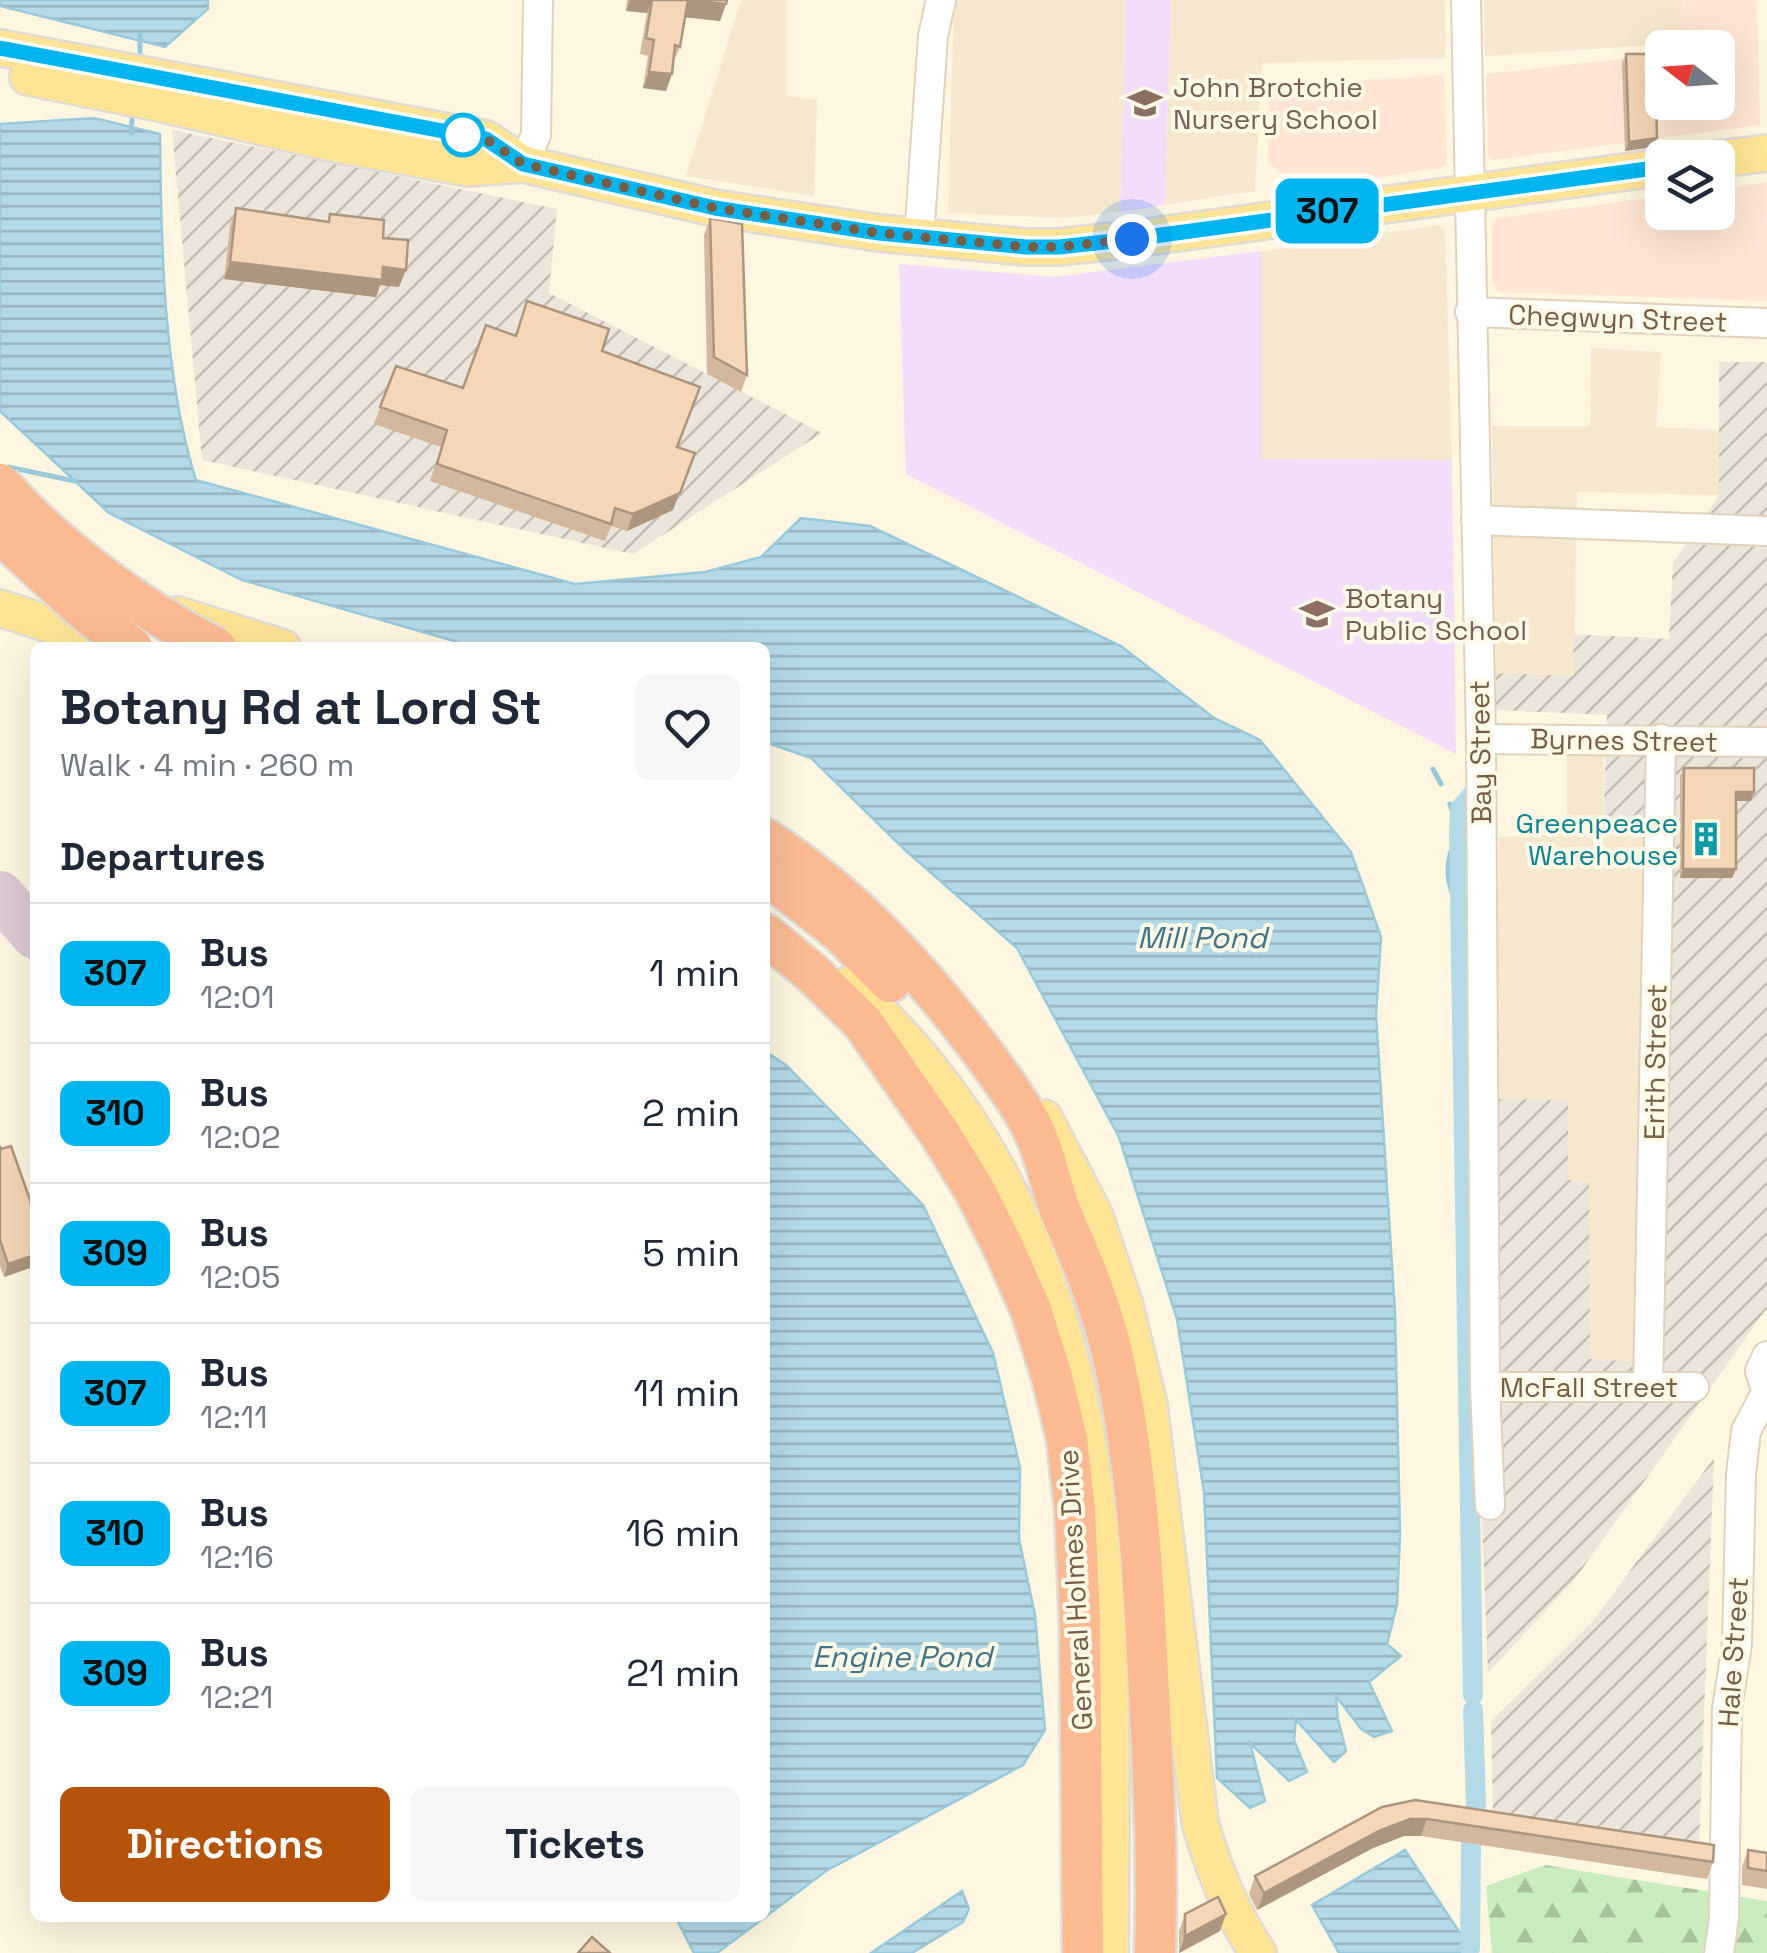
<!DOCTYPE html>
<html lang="en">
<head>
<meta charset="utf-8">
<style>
	:root { --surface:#fff; --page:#f6f6f7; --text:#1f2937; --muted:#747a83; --line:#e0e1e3; --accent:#b45309 }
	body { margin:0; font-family:"Space Grotesk",sans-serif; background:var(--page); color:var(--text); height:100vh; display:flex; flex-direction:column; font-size:38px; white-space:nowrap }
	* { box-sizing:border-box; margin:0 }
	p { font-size:32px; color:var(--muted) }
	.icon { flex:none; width:55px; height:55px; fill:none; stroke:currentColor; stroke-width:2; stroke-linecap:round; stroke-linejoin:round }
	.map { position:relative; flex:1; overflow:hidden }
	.drawer { position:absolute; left:30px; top:642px; width:740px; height:1280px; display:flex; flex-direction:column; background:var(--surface); border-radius:15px; box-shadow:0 10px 40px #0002 }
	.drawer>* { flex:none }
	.badge { padding:0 20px; border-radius:15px; font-size:35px; line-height:65px }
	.needle { width:65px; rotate:287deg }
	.controls { position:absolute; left:1645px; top:30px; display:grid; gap:20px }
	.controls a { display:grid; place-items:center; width:90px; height:90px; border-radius:15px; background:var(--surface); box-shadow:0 10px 40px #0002; font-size:50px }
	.you { position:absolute; width:50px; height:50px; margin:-25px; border:8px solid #fff; border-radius:50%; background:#1a73e8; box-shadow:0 0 0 15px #1a73e833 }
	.map>.badge { position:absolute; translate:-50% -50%; box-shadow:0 0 0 5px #fff }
	h2 { padding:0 30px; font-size:38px; line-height:90px }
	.round { display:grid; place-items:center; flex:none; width:105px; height:105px; border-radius:15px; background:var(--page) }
	.overview { display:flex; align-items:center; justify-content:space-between; height:170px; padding:0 30px }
	h1 { font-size:48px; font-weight:800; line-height:75px }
	.cta { display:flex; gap:20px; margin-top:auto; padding:20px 30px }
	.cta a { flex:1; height:115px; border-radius:15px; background:var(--accent); color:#fff; font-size:40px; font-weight:800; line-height:115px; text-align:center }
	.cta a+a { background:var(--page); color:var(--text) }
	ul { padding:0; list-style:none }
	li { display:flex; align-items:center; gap:30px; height:140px; padding:0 30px; border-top:2px solid var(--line) }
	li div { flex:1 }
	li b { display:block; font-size:38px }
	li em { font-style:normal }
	li .badge { min-width:110px; font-weight:700; text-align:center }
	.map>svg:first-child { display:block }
	.residential { fill:#f6e8ce }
	.commercial { fill:#ffe5d3 }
	.industrial { fill:url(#industrial-furrows) }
	.education { fill:#f2ddfa }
	.forest { fill:url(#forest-firs) }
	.water { fill:url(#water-rules); stroke:#99c9da; stroke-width:2.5 }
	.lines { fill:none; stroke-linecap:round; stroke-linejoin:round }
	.stream { stroke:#99c9da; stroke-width:5 }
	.canal { stroke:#b4dae8; stroke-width:20 }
	.taxiway { stroke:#dccad4; stroke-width:48 }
	.minor-casing { stroke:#e2d2bc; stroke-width:32 }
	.major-casing { stroke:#e1dbd6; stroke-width:40 }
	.highway-casing { stroke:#e1dbd6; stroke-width:45 }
	.minor { stroke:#fff; stroke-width:28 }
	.major { stroke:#ffe496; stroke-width:35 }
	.highway { stroke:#fcba93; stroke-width:40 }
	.highway-bridge-casing { stroke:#e1dbd6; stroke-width:45; stroke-linecap:butt }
	.highway-bridge { stroke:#fcba93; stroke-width:40 }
	.wall { fill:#d3b89d }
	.shaded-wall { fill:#ac967f }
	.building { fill:#f5d6b6; stroke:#ac967f; stroke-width:2.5 }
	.line-casing { stroke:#fff; stroke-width:22 }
	.line { stroke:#00b5ef; stroke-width:15 }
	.walk { stroke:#765d46; stroke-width:10; stroke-dasharray:0 18 }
	.stop-dot { fill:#fff; stroke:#00b5ef; stroke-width:5 }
	.labels { text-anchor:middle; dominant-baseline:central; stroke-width:8; stroke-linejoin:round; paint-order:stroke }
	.education-label { font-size:28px; fill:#785e54; stroke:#fff9e8; text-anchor:start }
	.street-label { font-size:28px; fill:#765d46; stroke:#fff9e8 }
	.culture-label { font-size:28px; fill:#0d838f; stroke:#fff9e8; text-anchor:end }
	.water-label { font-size:30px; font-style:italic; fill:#3e758b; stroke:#fff9e8 }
</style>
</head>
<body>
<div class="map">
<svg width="1767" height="1953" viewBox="0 0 1767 1953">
	<defs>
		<pattern id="industrial-furrows" width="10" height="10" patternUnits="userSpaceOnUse" patternTransform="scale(2.5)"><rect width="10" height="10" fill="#ece5dc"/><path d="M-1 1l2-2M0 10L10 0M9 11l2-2" fill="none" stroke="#c4bdb4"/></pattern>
		<pattern id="forest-firs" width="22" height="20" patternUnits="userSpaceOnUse" patternTransform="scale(2.5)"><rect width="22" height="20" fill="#cbecbe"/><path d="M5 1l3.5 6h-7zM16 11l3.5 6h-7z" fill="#a9c29c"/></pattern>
		<pattern id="water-rules" width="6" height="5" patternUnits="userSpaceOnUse" patternTransform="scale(2.5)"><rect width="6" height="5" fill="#b4dae8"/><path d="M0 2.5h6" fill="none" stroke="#97b4be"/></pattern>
	</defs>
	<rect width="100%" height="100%" fill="#fef6e0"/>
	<g class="residential">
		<polygon points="741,0 787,0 787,96 817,100 814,196 686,176"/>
		<polygon points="954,0 1126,0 1120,212 1063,218 948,213"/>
		<polygon points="1171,0 1445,0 1446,58 1262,63 1255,191 1165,205"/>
		<polygon points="1484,0 1681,0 1681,43 1485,56"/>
		<polygon points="1438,225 1445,231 1452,460 1262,459 1262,251"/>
		<polygon points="1591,348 1661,352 1656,427 1719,430 1719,495 1577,492 1574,676 1496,673 1492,426 1590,426"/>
		<polygon points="1567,756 1604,756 1603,831 1648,832 1641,1362 1590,1360 1589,1182 1568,1180 1568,1101 1497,1099 1499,837 1567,834"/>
	</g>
	<g class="commercial">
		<polygon points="1681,0 1757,0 1760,125 1493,160 1488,155 1486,74 1662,54 1662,102 1718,102 1718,48 1681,47"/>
		<polygon points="1444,75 1447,164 1441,168 1376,178 1280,173 1268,162 1269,86"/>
		<polygon points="1767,182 1767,301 1499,292 1492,282 1492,225 1498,218 1662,196 1662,212 1718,212 1718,189"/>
	</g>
	<g class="industrial">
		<polygon points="172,130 557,209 549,293 822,433 633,554 202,460"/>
		<polygon points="1719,362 1767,362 1767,1308 1575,1579 1488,1673 1482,1519 1502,1511 1497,1099 1568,1100 1568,1180 1589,1182 1590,1359 1640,1362 1648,832 1603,831 1607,715 1496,710 1496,673 1574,676 1573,634 1669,639 1673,563 1719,495"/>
		<polygon points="1714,1458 1699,1844 1493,1815 1491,1721 1592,1622"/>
	</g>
	<g class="education">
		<polygon points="1126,0 1171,0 1165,205 1120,212"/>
		<polygon points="1262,251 1262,459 1452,460 1456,754 906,474 899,264 1054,277"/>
	</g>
	<polygon class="forest" points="1545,1865 1767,1901 1767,1953 1492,1953 1486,1886"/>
	<g class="water">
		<polygon points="0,0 208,0 208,9 165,47 0,6"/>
		<path d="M94,118L160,134C161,245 163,374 196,480L575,584L705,572L761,557L801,518L870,526L1121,646L1214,718L1260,740L1351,852L1381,937L1376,1015L1395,1312L1400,1533L1397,1605L1387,1644L1401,1656L1369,1682L1392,1731L1374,1737L1361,1729L1336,1696L1338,1719L1346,1751L1334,1762L1296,1720L1294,1740L1307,1772L1289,1781L1250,1743L1265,1801L1250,1808L1217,1778L1204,1492L1177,1319L1119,1137L1017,948L905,850L811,758L765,742V648L475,647L242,580L109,513L0,411V124Z"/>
		<polygon points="765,1051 786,1065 923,1205 993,1353 1020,1468 1019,1539 1035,1615 1045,1730 1023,1765 826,1871 765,1917"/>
		<polygon points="1405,1850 1470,1948 1472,1953 1339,1953 1312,1905"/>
		<polygon points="962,1891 969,1909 963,1922 912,1953 871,1953"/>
		<polygon points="676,1918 764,1918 717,1953 694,1953"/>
	</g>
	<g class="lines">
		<g class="stream">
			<polyline points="140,59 140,35"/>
			<polyline points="131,133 133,109"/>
			<polyline points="8,467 75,481"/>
			<polyline points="1433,769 1441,784"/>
			<polyline points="1459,799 1459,815"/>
			<path d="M1450,804L1459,834C1444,858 1444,886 1461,909"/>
		</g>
		<g class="canal">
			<polyline points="1471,796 1460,809 1459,834 1473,1695"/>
			<polyline points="1473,1710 1476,1805 1473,1825"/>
			<polyline points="1470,1948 1471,1843"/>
		</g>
		<polyline class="taxiway" points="0,895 35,935"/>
		<g class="minor-casing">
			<g id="minor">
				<polyline points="1466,0 1481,739 1485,1387 1490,1505"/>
				<polyline points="523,164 536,135 538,0"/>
				<polyline points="919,238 933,36 941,0"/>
				<polyline points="1470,312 1767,323"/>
				<polyline points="1476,520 1767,531"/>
				<polyline points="1481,739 1767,742"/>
				<polyline points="1767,1356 1760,1371 1767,1392"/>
				<polyline points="1648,1386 1661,739"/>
				<polyline points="1485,1387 1694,1387"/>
				<polyline points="1719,1953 1724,1918 1727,1709 1737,1644 1741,1474 1746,1431 1767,1391"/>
			</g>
		</g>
		<g class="major-casing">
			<g id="major">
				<polyline points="0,48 486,139 523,164 715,208 879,233 1026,247 1059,247 1132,239 1662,167"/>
				<polyline points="28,77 168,105 336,144 468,168 523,164"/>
				<polyline points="1718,159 1767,153"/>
				<polyline points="0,608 122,648"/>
				<polyline points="178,615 283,648"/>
				<path d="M850,984C1132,1238 1112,1608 1110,1953"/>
				<path d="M1044,1118L1094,1214L1125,1306L1149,1405L1200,1822C1213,1869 1231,1912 1258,1953"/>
			</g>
		</g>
		<g class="highway-casing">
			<g id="highway">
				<path d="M765,839C855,897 926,976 989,1061C1006,1085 1026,1111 1037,1138C1047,1161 1051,1186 1060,1210C1082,1261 1104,1311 1115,1366C1137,1467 1143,1571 1148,1674C1153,1767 1158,1860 1155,1953"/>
				<polyline points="765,873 840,932 890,982"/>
				<polyline points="765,934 811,972 863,1023 940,1134 975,1191 1005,1251 1031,1310 1052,1377 1067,1439 1075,1510 1080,1621 1083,1953"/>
			</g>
		</g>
		<use href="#minor" class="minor"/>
		<use href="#major" class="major"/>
		<use href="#highway" class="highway"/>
		<g class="highway-bridge-casing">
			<g id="highway-bridge">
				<path d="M0,484C59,550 137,607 216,648"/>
				<polyline points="0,533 78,605 132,648"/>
			</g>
		</g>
		<use href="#highway-bridge" class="highway-bridge"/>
	</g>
	<g class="wall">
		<polygon points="627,0 727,0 720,21 685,17 680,47 673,63 666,91 643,88 648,56 640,54 647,13 626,11"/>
		<polygon points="1626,54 1657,138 1654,147 1625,151 1622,63"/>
		<polygon points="236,208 327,222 330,214 383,238 399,287 380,285 376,297 224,279 230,226"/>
		<polygon points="710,218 747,375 741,392 707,374 704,235"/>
		<polygon points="515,336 602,351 677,447 673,510 627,531 611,526 605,541 430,481 441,447 374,424 396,366 463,388"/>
		<polygon points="1684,768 1754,792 1751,801 1736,801 1736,869 1732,878 1680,878 1680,776"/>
		<polygon points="0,1146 33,1267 4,1277 0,1266"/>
		<polygon points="1382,1807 1713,1862 1707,1879 1421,1836 1404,1836 1373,1848 1257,1910 1249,1894 1255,1876"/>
		<polygon points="1748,1850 1767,1853 1767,1889 1742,1885 1742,1867"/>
		<polygon points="1185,1914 1220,1931 1179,1953 1179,1931"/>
	</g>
	<g class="shaded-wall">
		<polygon points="630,0 652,0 647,13 626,11"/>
		<polygon points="688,0 726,4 720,21 682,17"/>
		<polygon points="649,72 672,74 666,91 643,88"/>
		<polygon points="1657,138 1654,147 1625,151 1629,142"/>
		<polygon points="230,262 383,267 406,270 399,287 380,285 376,297 224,279"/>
		<polygon points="695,453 673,510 627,531 633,514"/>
		<polygon points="1736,792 1754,792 1751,801 1733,801"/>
		<polygon points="1683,869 1736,869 1732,878 1680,878"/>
		<polygon points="35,1255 33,1267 4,1277 8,1264"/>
		<polygon points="1410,1819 1427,1819 1421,1836 1404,1836 1373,1848 1257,1910 1264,1893 1379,1831"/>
		<polygon points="1226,1914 1220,1931 1179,1953 1185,1936"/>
	</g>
	<g class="building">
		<polygon points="652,0 727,0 726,4 688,0 680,47 675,45 672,74 649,72 654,40 646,38"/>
		<polygon points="1626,54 1655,54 1657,138 1629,142"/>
		<polygon points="236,208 329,222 330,214 384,220 383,238 408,240 406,270 383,267 382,280 230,262"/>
		<polygon points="710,218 742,224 747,375 714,357"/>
		<polygon points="527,301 609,329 602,351 700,387 677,447 695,453 680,493 633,514 615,508 611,524 437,464 447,430 380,407 396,366 463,388 486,325 516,336"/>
		<polygon points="1684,768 1754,768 1754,792 1736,792 1736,869 1683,869"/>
		<polygon points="0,1146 1,1149 11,1146 35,1214 35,1242 33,1243 35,1255 8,1264 0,1240"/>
		<polygon points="1415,1800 1714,1845 1713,1862 1427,1819 1410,1819 1379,1831 1264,1893 1255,1876 1382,1807"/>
		<polygon points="1748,1850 1767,1853 1767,1871 1748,1868"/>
		<polygon points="1218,1897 1226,1914 1185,1936 1185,1914"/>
		<polygon points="592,1937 610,1953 578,1953"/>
	</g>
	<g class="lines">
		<g class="line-casing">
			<polyline id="line" points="0,48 486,139 523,164 715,208 879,233 1026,247 1059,247 1132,239 1662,167"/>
		</g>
		<use href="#line" class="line"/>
		<polyline class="walk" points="463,135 450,133 486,139 523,164 715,208 879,233 1026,247 1059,247 1132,239"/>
	</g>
	<defs>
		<g id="school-bare" transform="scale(2.7)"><path d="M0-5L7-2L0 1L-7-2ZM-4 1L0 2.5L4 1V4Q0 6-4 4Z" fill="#8d6e63" stroke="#fff9e8" stroke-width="2.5" paint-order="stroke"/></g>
		<g id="building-bare" transform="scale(2.7)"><path d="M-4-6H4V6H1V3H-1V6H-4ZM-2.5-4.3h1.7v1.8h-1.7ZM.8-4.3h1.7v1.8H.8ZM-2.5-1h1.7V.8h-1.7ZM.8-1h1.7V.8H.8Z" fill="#0f9aa8" stroke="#fff9e8" stroke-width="2.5" paint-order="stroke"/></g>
	</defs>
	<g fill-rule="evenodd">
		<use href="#school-bare" x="1145" y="103"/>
		<use href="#school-bare" x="1317" y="614"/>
		<use href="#building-bare" x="1706" y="839"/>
	</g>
	<circle class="stop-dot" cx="463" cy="135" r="20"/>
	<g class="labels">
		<g class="education-label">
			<text x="1173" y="87">John Brotchie<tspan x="1173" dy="32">Nursery School</tspan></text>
			<text x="1345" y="598">Botany<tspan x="1345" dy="32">Public School</tspan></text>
		</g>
		<g class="street-label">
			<text transform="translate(1618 318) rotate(2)">Chegwyn Street</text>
			<text transform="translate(1624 740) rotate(1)">Byrnes Street</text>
			<text transform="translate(1480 752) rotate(-91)">Bay Street</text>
			<text transform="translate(1655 1062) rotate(-89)">Erith Street</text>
			<text x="1589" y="1387">McFall Street</text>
			<text transform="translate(1075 1590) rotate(-93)">General Holmes Drive</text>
			<text transform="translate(1733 1652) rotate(-86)">Hale Street</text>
		</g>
		<g class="culture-label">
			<text x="1678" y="823">Greenpeace<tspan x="1678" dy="32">Warehouse</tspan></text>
		</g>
		<g class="water-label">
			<text x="1202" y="937">Mill Pond</text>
			<text x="902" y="1656">Engine Pond</text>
		</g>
	</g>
</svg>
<div class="controls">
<a><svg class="needle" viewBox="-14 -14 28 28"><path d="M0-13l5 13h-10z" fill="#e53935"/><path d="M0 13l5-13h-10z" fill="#747a83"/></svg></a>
<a><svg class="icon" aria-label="layers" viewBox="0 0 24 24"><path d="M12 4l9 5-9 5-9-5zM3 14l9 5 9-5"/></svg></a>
</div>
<div class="you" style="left:1132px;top:239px"></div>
<b class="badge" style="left:1327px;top:211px;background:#00b5ef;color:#111">307</b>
<section class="drawer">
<div class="overview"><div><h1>Botany Rd at Lord St</h1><p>Walk · 4 min · 260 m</p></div><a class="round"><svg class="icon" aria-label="heart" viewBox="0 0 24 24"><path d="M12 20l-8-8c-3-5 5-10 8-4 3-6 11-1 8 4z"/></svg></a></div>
<h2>Departures</h2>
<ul>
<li><span class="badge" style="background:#00b5ef;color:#111">307</span><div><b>Bus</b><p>12:01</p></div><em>1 min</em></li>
<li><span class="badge" style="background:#00b5ef;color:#111">310</span><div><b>Bus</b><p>12:02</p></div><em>2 min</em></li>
<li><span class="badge" style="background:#00b5ef;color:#111">309</span><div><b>Bus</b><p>12:05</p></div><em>5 min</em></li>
<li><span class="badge" style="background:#00b5ef;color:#111">307</span><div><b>Bus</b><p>12:11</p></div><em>11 min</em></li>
<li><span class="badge" style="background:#00b5ef;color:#111">310</span><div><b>Bus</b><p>12:16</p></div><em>16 min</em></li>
<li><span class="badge" style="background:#00b5ef;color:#111">309</span><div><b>Bus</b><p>12:21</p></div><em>21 min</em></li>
</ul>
<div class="cta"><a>Directions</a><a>Tickets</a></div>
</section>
</div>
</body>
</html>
